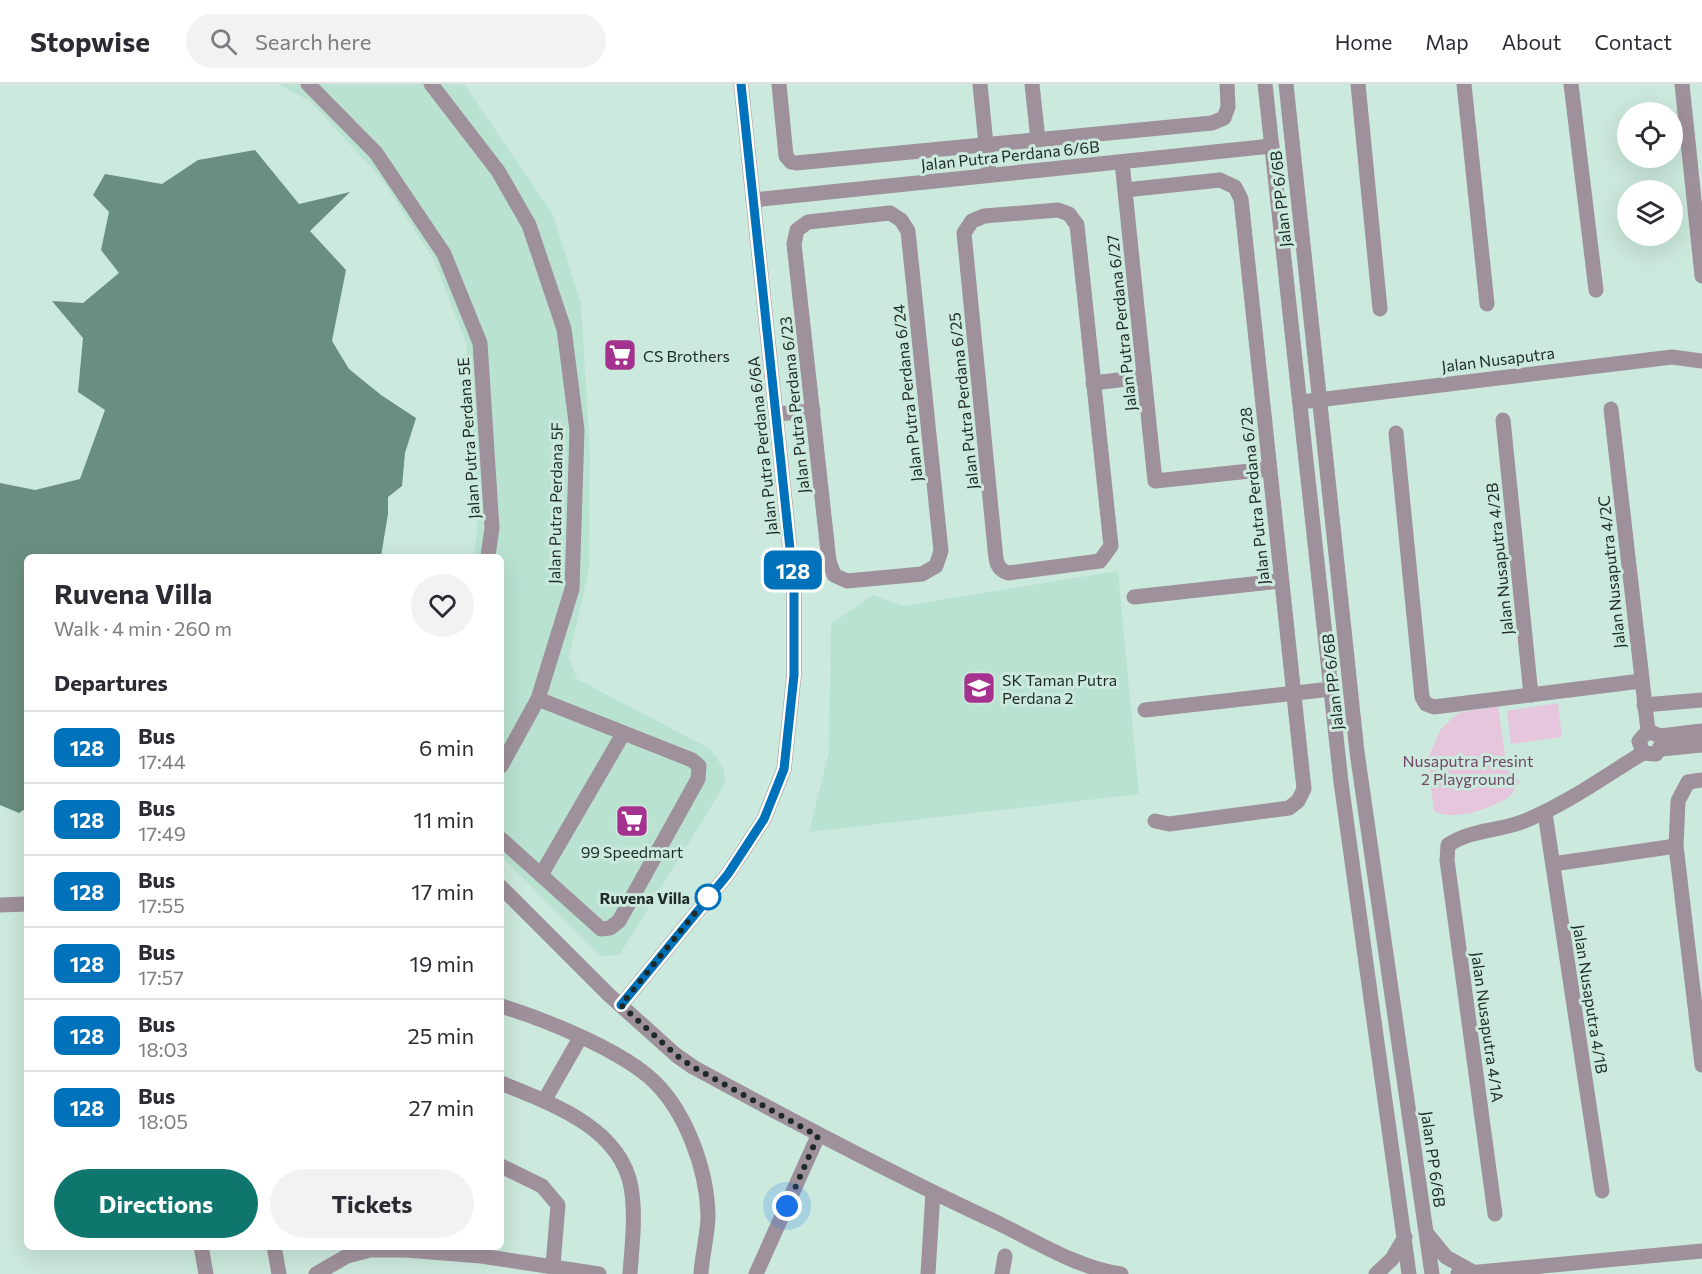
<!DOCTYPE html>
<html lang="en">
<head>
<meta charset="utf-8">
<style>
	:root { --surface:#fff; --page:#f2f2f3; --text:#2b2b33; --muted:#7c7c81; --line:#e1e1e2; --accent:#0f766e }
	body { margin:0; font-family:Commissioner,sans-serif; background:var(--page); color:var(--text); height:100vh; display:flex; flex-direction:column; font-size:22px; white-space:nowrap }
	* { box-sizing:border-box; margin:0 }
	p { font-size:20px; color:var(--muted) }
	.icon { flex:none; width:33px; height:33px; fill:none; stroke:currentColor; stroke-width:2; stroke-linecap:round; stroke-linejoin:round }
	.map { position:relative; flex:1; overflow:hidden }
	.panel { position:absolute; left:24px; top:470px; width:480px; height:696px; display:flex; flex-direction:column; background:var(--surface); border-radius:9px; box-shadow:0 6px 24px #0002 }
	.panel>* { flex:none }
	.badge { padding:0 12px; border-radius:9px; font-size:21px; line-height:39px }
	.fabs { position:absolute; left:1617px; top:18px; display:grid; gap:12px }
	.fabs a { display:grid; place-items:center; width:66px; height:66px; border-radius:50%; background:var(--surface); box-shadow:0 6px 24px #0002; font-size:30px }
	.you { position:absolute; width:30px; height:30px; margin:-15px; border:4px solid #fff; border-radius:50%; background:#1a73e8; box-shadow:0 0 0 9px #1a73e833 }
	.map>.badge { position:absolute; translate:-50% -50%; box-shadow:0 0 0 3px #fff }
	h2 { padding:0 30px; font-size:22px; line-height:54px }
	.round { display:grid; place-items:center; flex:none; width:63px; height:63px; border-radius:32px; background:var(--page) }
	.head { display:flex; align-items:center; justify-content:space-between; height:102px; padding:0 30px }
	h1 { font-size:28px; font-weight:700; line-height:45px }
	.action { display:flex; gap:12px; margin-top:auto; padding:12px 30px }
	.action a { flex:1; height:69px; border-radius:36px; background:var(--accent); color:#fff; font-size:24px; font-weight:700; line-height:69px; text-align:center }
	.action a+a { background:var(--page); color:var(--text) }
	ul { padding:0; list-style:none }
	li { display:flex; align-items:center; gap:18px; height:72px; padding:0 30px; border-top:2px solid var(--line) }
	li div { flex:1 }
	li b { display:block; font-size:22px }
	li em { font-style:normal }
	li .badge { min-width:66px; font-weight:700; text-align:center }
	header { display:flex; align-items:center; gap:36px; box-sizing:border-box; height:84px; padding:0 30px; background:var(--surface); border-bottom:2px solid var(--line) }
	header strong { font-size:28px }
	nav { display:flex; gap:33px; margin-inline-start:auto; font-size:21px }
	.search { width:420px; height:54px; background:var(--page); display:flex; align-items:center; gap:15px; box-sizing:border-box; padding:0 21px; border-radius:33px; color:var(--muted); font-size:22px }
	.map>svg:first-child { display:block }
	.built { fill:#bae2d1 }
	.green { fill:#e6c6dd }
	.water { fill:#6a8f80 }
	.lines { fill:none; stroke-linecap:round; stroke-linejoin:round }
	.minor { stroke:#9f919b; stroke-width:15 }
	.line-casing { stroke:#fff; stroke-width:14 }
	.line { stroke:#0072bc; stroke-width:9 }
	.walk { stroke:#1e2a25; stroke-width:6; stroke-dasharray:0 10.8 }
	.stop-dot { fill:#fff; stroke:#0072bc; stroke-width:3 }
	.labels { text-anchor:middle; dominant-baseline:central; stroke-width:6; stroke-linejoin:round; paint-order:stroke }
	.street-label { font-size:16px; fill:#1e2a25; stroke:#cbe9dc }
	.poi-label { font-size:16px; fill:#1e2a25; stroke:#cbe9dc; text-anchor:start }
	.park-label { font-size:16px; fill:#724567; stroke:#cbe9dc }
	.stop-label { font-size:16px; font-weight:bold; fill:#1e2a25; stroke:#cbe9dc; text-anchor:end }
</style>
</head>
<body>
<header>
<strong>Stopwise</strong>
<div class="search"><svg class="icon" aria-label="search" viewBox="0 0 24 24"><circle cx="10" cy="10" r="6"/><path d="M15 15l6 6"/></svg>Search here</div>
<nav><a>Home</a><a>Map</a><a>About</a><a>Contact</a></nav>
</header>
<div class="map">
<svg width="1702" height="1190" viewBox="0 0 1702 1190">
	<rect width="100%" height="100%" fill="#cbe9dc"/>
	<g class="built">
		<polygon points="279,0 464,0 553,131 581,220 590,371 589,485 569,573 577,595 710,665 724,685 725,700 620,870 602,873 501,772 501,472 474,472 479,426 466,259 434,176 380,93 311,18"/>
		<polygon points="1118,487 1139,710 809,748 829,667 831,540 873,511 903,522"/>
	</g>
	<g class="green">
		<polygon points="1558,619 1562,653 1511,660 1507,627"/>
		<path d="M1498,622L1507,686L1520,698C1517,702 1513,709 1509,713C1491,725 1452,738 1434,727L1428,674L1441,645L1458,629Z"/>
	</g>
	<polygon class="water" points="255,66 299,120 350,108 310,147 346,186 332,257 349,285 381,311 416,334 405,369 402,402 388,413 388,430 381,472 27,472 27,724 19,729 0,721 0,399 35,406 80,395 105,326 78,308 83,254 52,217 83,219 119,189 101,166 109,128 93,111 105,90 162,100 198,76"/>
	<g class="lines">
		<g class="minor">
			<polyline points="308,0 376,69 444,170 480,259 492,444 488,472"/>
			<polyline points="431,0 498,87 529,141 564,245 577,346 572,505 538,615 501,682"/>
			<polyline points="779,0 786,72 791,78 796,79 1212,39 1224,34 1228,23 1227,0"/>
			<polyline points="980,0 989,91"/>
			<polyline points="1032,0 1038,56"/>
			<polyline points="1265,0 1341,698 1409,1190"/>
			<polyline points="1286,0 1357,668 1432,1190"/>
			<polyline points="1358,0 1380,225"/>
			<polyline points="1464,0 1487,220"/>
			<polyline points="1571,0 1596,206"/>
			<polyline points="1682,0 1702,192"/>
			<polyline points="1122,78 1155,397 1269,385"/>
			<polyline points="1125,106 1220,96 1235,103 1241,115 1304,705 1298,717 1289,724 1169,740 1155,737"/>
			<polyline points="753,116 1272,62"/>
			<path d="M1058,126L1069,130L1077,141L1111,462L1100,477L1008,489C996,485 996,476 995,465L964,149L972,137L984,132Z"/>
			<polygon points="890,129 901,136 908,147 941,467 936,482 922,490 847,497 834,491 829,477 794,160 797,146 808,138"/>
			<polyline points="1093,299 1144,293"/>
			<polyline points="1309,317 1672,273 1702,277"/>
			<polyline points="1611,325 1648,647"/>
			<polyline points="777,330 813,327"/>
			<polyline points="1503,336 1531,611"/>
			<polyline points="1396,349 1422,613 1426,620 1434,623 1641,597"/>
			<polyline points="1134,513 1280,497"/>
			<polyline points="1644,621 1702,616"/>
			<polyline points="1145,626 1331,605"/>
			<polyline points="1660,652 1702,647"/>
			<polyline points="1661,665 1702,661"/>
			<polyline points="1702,696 1688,698 1678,717 1676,762 1702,981"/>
			<polyline points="1545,729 1602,1107"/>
			<polyline points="501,755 601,845 610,844 619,837 698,695 699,682 692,676 538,615"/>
			<polyline points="1553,780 1676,762"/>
			<polyline points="541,791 623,650"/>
			<path d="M501,803L609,911L676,971L693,983C794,1038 895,1091 998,1139C1037,1158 1078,1184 1121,1190"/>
			<polyline points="0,821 27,820"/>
			<polyline points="621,921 728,790 764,735 784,685 794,591 794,503 741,0"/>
			<path d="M501,922C546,936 613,963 648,992C685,1023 707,1085 708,1131C708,1150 702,1171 701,1190"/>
			<path d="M501,999C550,1019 620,1043 631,1103C636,1132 632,1161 630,1190"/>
			<polyline points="544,1017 580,954"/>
			<polyline points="501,1082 542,1102 558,1121 553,1181"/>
			<path d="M1495,1130L1447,776L1448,761C1471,745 1502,747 1527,736C1568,719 1605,692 1643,669L1656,670L1663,658L1660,652L1648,647L1639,657L1643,669"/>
			<polyline points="1428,1151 1446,1173 1473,1188"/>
			<polyline points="201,1162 206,1190"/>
			<polyline points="274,1162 279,1190"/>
			<polyline points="316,1190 347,1172 370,1166 406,1166 481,1172 599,1190"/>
			<polyline points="756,1190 818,1052"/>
			<polyline points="928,1190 933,1108"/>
			<polyline points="1002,1190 1005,1172"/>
			<polyline points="1376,1190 1392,1175 1405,1153"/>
			<polyline points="1458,1190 1702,1167"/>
		</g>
	</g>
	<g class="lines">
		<g class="line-casing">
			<polyline id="line" points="621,921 728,790 764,735 784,685 794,591 794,503 741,0"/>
		</g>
		<use href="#line" class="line"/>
		<polyline class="walk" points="708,813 621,921 676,971 693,983 818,1052 787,1122"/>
	</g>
	<defs>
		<g id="supermarket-square" transform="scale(1.725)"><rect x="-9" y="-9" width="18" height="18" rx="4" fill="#a4328e" stroke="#cbe9dc"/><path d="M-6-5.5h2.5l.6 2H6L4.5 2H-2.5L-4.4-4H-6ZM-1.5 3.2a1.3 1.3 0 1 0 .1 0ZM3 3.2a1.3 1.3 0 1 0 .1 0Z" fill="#fff"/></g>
		<g id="school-square" transform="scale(1.725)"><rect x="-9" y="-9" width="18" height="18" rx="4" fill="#a4328e" stroke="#cbe9dc"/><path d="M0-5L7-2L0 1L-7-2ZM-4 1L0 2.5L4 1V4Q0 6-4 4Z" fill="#fff"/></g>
	</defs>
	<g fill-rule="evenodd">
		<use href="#supermarket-square" x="620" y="271"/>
		<use href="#school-square" x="979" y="604"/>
		<use href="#supermarket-square" x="632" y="737"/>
	</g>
	<circle class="stop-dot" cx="708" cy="813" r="12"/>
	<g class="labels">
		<g class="street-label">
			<text transform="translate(1010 71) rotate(-6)">Jalan Putra Perdana 6/6B</text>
			<text transform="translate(1280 115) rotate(-96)">Jalan PP 6/6B</text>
			<text transform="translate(1121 239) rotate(-96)">Jalan Putra Perdana 6/27</text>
			<text transform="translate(1498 275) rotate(-7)">Jalan Nusaputra</text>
			<text transform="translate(907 309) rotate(-96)">Jalan Putra Perdana 6/24</text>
			<text transform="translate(963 317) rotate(-96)">Jalan Putra Perdana 6/25</text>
			<text transform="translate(794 321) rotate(-96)">Jalan Putra Perdana 6/23</text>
			<text transform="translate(468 354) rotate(-94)">Jalan Putra Perdana 5E</text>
			<text transform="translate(762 362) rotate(-96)">Jalan Putra Perdana 6/6A</text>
			<text transform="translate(1254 412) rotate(-96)">Jalan Putra Perdana 6/28</text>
			<text transform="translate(555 419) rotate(-89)">Jalan Putra Perdana 5F</text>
			<text transform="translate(1499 475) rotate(-96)">Jalan Nusaputra 4/2B</text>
			<text transform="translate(1611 488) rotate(-96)">Jalan Nusaputra 4/2C</text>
			<text transform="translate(1332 598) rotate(-96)">Jalan PP 6/6B</text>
			<text transform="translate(1591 915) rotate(81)">Jalan Nusaputra 4/1B</text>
			<text transform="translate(1488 943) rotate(82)">Jalan Nusaputra 4/1A</text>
			<text transform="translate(1434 1075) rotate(82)">Jalan PP 6/6B</text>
		</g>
		<g class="poi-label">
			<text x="643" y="271">CS Brothers</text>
			<text x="1002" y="595">SK Taman Putra<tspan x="1002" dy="18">Perdana 2</tspan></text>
			<text x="632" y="767" text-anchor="middle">99 Speedmart</text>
		</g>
		<g class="park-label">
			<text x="1468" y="676">Nusaputra Presint<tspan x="1468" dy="18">2 Playground</tspan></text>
		</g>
		<g class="stop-label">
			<text x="690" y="813">Ruvena Villa</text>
		</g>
	</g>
</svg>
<div class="fabs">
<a><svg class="icon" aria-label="locate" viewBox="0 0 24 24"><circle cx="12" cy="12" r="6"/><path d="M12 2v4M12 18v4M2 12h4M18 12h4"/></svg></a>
<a><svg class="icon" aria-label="layers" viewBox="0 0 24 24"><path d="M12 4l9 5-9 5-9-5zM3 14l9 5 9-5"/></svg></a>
</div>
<div class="you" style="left:787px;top:1122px"></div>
<b class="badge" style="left:793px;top:486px;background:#0072bc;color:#fff">128</b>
<section class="panel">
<div class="head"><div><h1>Ruvena Villa</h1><p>Walk · 4 min · 260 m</p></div><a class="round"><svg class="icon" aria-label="heart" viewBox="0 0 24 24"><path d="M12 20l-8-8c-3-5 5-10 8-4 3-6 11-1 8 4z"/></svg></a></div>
<h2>Departures</h2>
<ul>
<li><span class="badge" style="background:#0072bc;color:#fff">128</span><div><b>Bus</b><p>17:44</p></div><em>6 min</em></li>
<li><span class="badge" style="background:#0072bc;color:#fff">128</span><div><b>Bus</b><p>17:49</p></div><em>11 min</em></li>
<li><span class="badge" style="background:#0072bc;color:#fff">128</span><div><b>Bus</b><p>17:55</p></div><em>17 min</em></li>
<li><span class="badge" style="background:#0072bc;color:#fff">128</span><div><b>Bus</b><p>17:57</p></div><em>19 min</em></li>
<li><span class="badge" style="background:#0072bc;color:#fff">128</span><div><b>Bus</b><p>18:03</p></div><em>25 min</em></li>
<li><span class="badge" style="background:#0072bc;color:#fff">128</span><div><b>Bus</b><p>18:05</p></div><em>27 min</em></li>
</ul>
<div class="action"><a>Directions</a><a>Tickets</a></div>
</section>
</div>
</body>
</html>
